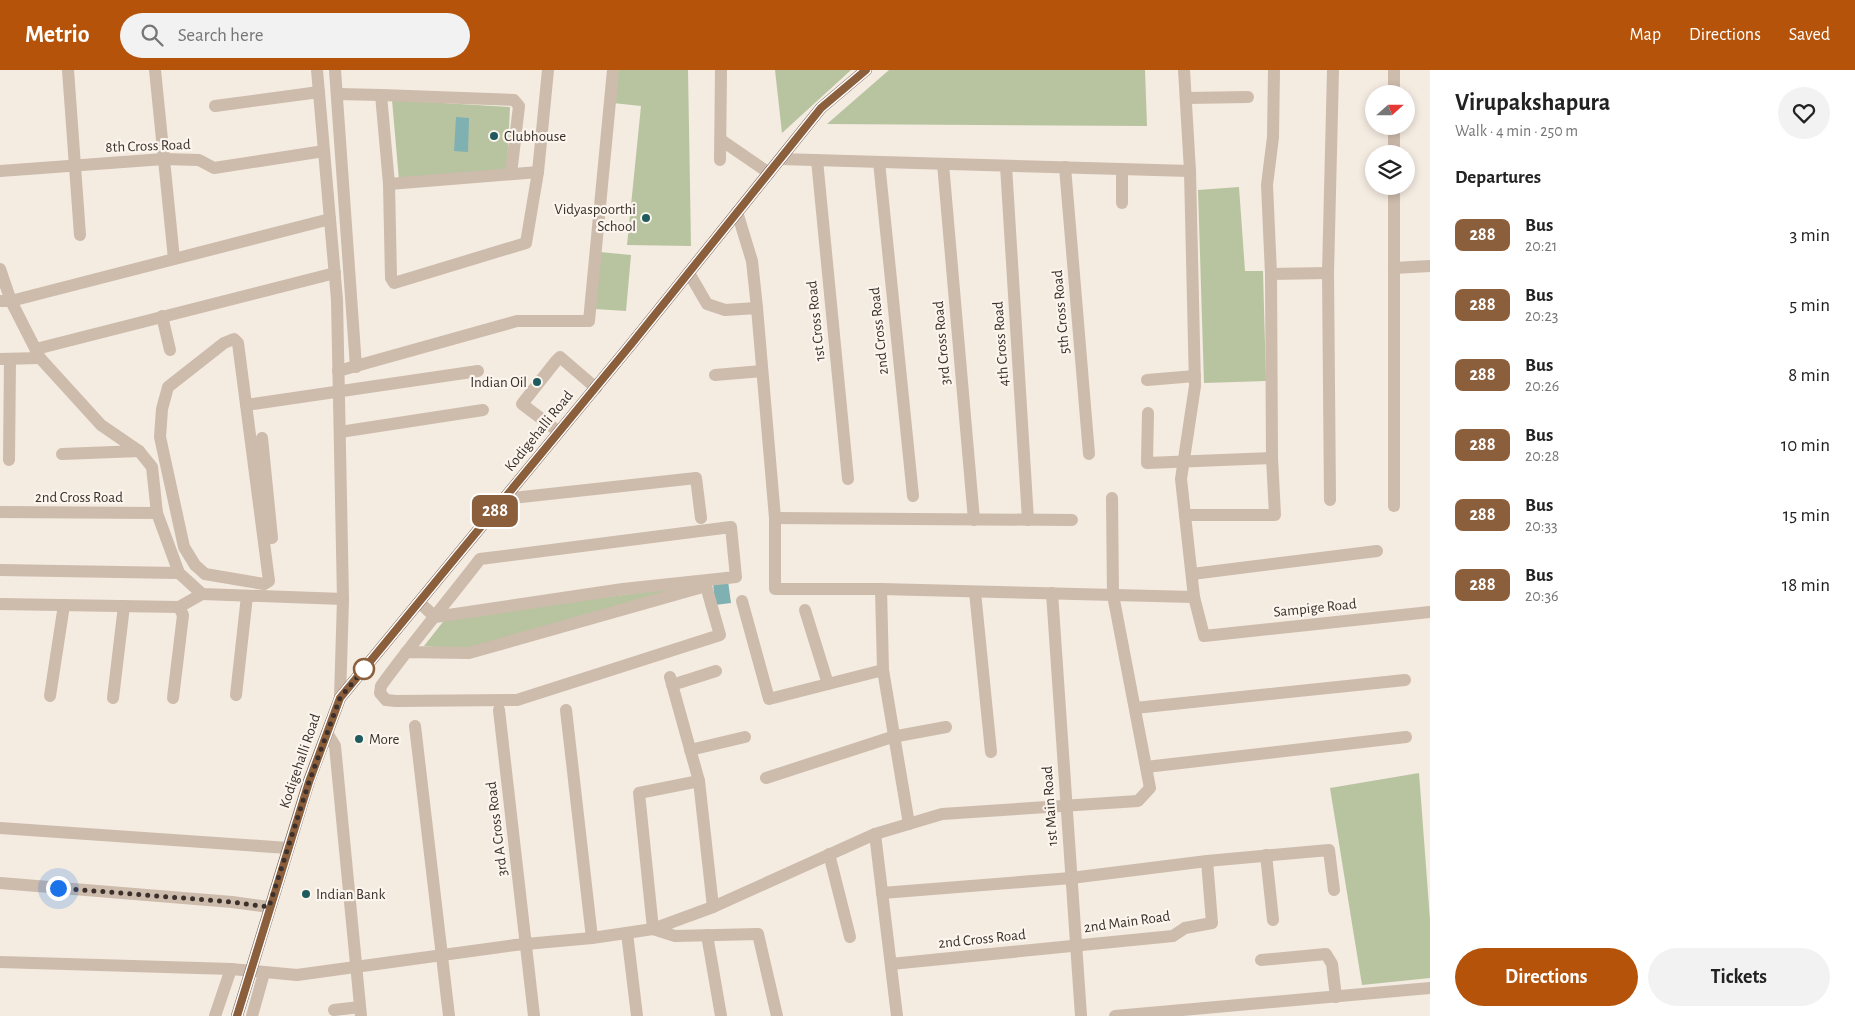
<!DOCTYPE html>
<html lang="en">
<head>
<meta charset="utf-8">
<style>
	:root { --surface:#fff; --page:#f2f2f2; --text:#222; --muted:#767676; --accent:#b45309 }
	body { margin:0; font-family:"Alegreya Sans",sans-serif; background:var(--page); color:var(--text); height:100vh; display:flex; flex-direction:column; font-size:19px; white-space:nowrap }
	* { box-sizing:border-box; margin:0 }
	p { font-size:16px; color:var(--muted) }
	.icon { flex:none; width:28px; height:28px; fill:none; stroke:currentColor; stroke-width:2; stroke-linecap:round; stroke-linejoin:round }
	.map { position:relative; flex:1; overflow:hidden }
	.details { display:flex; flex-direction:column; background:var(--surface); width:425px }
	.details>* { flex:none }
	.badge { padding:0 10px; border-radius:8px; font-size:18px; line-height:32px }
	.needle { width:32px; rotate:69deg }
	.tools { position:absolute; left:1365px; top:15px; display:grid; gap:10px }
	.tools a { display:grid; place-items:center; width:50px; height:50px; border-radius:50%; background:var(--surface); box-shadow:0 2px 8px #0003; font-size:25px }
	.you { position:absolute; width:25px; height:25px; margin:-12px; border:4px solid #fff; border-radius:50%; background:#1a73e8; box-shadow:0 0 0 8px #1a73e833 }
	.map>.badge { position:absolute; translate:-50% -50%; box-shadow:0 0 0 2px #fff }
	h2 { padding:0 25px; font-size:19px; line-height:45px }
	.round { display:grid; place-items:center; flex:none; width:52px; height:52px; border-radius:26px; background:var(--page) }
	.head { display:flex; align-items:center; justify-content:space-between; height:85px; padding:0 25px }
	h1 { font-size:24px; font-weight:600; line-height:38px }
	.primary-button { display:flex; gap:10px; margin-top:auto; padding:10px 25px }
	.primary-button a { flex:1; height:58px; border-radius:30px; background:var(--accent); color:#fff; font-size:20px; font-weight:600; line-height:58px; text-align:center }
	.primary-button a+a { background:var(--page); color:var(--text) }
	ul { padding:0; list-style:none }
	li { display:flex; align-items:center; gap:15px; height:70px; padding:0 25px }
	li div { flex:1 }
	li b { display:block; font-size:19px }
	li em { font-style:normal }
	li .badge { min-width:55px; font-weight:700; text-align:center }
	header { display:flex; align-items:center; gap:30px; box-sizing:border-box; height:70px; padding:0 25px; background:var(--accent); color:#fff }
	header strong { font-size:24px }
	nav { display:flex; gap:28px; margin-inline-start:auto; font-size:18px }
	.search { width:350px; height:45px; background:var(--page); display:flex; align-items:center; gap:12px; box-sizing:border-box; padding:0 18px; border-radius:28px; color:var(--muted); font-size:19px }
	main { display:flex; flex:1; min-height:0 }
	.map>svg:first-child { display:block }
	.green { fill:#b8c4a0 }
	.water { fill:#7fb0b2 }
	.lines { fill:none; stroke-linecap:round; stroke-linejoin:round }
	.minor { stroke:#cdbbac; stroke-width:12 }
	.major { stroke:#7d675c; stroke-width:12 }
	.line-casing { stroke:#fff; stroke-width:11 }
	.line { stroke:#8b5e3c; stroke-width:8 }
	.walk { stroke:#3b302b; stroke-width:5; stroke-dasharray:0 9 }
	.poi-dot { fill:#1f5a5e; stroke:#fbf5ee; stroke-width:2 }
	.stop-dot { fill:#fff; stroke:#8b5e3c; stroke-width:2.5 }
	.labels { text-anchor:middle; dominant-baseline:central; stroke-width:4.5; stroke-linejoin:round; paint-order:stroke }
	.poi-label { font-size:15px; fill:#3b302b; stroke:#fbf5ee; text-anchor:start }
	.street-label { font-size:15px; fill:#3b302b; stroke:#fbf5ee }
</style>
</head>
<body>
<header>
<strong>Metrio</strong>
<div class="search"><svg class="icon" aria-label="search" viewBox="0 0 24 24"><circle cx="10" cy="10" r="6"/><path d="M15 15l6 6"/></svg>Search here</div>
<nav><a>Map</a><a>Directions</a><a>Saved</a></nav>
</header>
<main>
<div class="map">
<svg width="1430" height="946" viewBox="0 0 1430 946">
	<rect width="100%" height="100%" fill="#f4ebe1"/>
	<g class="green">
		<polygon points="616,0 688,0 691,176 627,175 641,36 613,33"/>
		<polygon points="775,0 851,0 782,63"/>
		<polygon points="889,0 1145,0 1147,56 827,54"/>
		<polygon points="392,30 510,37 507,99 399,110"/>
		<polygon points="1239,117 1245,201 1263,201 1266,311 1204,313 1198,120"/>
		<polygon points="600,182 631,185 626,241 595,239"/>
		<polygon points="706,514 468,580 424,576 446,548"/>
		<polygon points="1419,703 1430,850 1430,908 1362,915 1330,718"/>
	</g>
	<g class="water">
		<polygon points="456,47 469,48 468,82 454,81"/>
		<polygon points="728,511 731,533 715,535 713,512"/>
	</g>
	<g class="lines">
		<g class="minor">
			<polyline points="68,0 80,165"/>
			<polyline points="155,0 174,189"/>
			<polyline points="317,0 337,230 343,529 340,628"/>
			<polyline points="335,0 356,297"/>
			<polyline points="1184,0 1190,101 1195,316 1181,409 1194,527 1204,566 1430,542"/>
			<polyline points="1394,0 1394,24"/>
			<polyline points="338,24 381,25 389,114 391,208 394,213 526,173 538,102 548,0"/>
			<polyline points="381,25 514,30 519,36 511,104"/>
			<polyline points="1186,28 1248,27"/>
			<polyline points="215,36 319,22"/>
			<polyline points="1394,56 1394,84"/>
			<polyline points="721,70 769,103"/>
			<polyline points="780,89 1190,101"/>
			<polyline points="720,90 721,0"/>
			<polyline points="817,90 848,409"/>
			<polyline points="879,92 913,426"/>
			<polyline points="943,94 974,450"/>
			<polyline points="1006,96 1028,450"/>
			<polyline points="1065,97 1089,384"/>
			<polyline points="1122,99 1122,133"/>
			<polyline points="0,101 164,89 199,90 214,98 324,81"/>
			<polyline points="389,114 538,102"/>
			<polyline points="1394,116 1394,436"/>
			<polyline points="737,142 752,191 757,238"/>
			<polyline points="1394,198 1430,196"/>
			<polyline points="0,199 11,231 40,288 101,355 139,381 152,397 157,443 179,503 202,524 343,529"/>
			<polyline points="689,203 707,234 725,240 757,238 775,448 775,519 881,519 1194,527"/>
			<polyline points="1271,204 1328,203"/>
			<polyline points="0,231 11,231 330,149"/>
			<polyline points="162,246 170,280"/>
			<polygon points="234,269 238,273 269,511 264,514 205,504 195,495 184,477 160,367 162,339 168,317 224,273"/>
			<polyline points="36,279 335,203"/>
			<polyline points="0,289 40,288"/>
			<polyline points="338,301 517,251 589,251 613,0"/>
			<polyline points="715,305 762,301"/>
			<polyline points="1147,310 1195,306"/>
			<polyline points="246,335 478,301"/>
			<polyline points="1148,343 1147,393 1272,388 1271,204 1267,115 1273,67 1274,0"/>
			<polyline points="340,362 483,340"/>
			<polyline points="559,362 522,334 556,291 560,287 596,318"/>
			<polyline points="262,368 272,468"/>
			<polyline points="62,384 139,381"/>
			<polyline points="9,390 10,289"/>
			<polyline points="504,429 696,408 701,448"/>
			<polyline points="1330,430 1328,203 1333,0"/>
			<polyline points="0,442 157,443"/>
			<polyline points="1185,445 1275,445 1272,388"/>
			<polyline points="775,448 1072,450"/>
			<polyline points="0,500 179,503"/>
			<polyline points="1192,504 1377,481"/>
			<polyline points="881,519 883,600 909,754"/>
			<polyline points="975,522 991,682"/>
			<polyline points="1052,523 1081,946"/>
			<polyline points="742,531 769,629 883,600"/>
			<polyline points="0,534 179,537 202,524"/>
			<polyline points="805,540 828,614"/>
			<path d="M406,582L469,583L706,516L720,565L517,630L396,631L386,630L380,623L381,616C412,573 447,532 480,489L731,457L736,507L623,519L435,547L419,532"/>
			<polyline points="670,607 699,711 713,837"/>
			<polyline points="672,615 716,601"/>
			<polyline points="236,625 247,526"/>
			<polyline points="50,626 64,535"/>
			<polyline points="113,628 124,536"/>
			<polyline points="173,628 183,545 179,537"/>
			<polyline points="1135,638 1405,610"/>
			<polyline points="499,640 534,946"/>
			<polyline points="566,640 592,868"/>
			<polyline points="415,656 449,946"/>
			<polyline points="327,663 335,676 361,946"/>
			<polyline points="690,680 745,667"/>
			<polyline points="1146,697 1406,667"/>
			<polyline points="766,708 892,667 946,657"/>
			<polyline points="699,711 639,723 653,859 675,866 758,864 777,946"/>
			<polyline points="0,758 288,778"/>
			<polyline points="875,764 897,946"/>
			<polyline points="829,784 850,867"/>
			<polyline points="1266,785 1273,850"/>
			<polyline points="0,813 232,832 269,837"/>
			<polyline points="882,823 1071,808 1207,791 1329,780 1334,820"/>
			<polyline points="627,863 637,946"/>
			<polyline points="707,865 721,946"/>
			<polyline points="1261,890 1326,884 1332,894 1336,927"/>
			<polyline points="0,892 231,899 297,905 515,875 592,868 653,859 713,837 875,764 942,744 1138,731 1150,718 1113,525 1112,428"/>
			<polyline points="891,894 1173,866 1185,858 1212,853 1207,791"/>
			<polyline points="334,940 360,937"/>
			<polyline points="215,946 231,899"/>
			<polyline points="252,946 264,903"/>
			<polyline points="1115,946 1430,918"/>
		</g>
		<polyline class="major" points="237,946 309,711 340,628 633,272 821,38 866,0"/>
	</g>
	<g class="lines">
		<g class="line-casing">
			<polyline id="line" points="237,946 309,712 340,628 633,272 821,38 866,0"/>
		</g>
		<use href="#line" class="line"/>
		<polyline class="walk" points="58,818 232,832 269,837 309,712 340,628 364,599"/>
	</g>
	<g class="poi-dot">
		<circle cx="494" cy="66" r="5"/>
		<circle cx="646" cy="148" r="5"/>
		<circle cx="537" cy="312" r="5"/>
		<circle cx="359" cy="669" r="5"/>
		<circle cx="306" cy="824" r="5"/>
	</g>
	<circle class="stop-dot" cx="364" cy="599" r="10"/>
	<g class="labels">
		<g class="poi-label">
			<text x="504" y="66">Clubhouse</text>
			<text x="636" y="139" text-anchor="end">Vidyaspoorthi<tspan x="636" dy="17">School</tspan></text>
			<text x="527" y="312" text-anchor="end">Indian Oil</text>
			<text x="369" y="669">More</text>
			<text x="316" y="824">Indian Bank</text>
		</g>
		<g class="street-label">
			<text transform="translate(148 76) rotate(-2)">8th Cross Road</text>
			<text transform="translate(1061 242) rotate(-95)">5th Cross Road</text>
			<text transform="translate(816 251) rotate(-96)">1st Cross Road</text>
			<text transform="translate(879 261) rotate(-96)">2nd Cross Road</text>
			<text transform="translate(942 273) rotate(-95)">3rd Cross Road</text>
			<text transform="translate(1001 274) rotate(-94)">4th Cross Road</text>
			<text transform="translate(539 361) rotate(-51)">Kodigehalli Road</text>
			<text x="79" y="427">2nd Cross Road</text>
			<text transform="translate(1315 538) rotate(-6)">Sampige Road</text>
			<text transform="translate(300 691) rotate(-71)">Kodigehalli Road</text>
			<text transform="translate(1050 736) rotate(-94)">1st Main Road</text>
			<text transform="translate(497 759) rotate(-97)">3rd A Cross Road</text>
			<text transform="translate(1127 852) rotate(-8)">2nd Main Road</text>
			<text transform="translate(982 869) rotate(-6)">2nd Cross Road</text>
		</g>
	</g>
</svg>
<div class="tools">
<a><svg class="needle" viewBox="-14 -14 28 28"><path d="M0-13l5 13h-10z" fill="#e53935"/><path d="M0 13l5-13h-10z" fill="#767676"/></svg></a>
<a><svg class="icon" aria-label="layers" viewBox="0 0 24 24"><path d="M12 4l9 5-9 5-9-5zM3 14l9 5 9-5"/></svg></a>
</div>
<div class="you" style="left:58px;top:818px"></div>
<b class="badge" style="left:495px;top:441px;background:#8b5e3c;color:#fff">288</b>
</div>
<section class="details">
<div class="head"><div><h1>Virupakshapura</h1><p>Walk · 4 min · 250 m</p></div><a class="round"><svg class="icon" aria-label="heart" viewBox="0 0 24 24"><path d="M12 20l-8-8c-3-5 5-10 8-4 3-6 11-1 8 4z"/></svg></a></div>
<h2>Departures</h2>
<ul>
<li><span class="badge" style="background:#8b5e3c;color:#fff">288</span><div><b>Bus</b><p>20:21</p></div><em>3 min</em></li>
<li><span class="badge" style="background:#8b5e3c;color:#fff">288</span><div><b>Bus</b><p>20:23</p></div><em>5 min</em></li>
<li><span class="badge" style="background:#8b5e3c;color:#fff">288</span><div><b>Bus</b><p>20:26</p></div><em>8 min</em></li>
<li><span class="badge" style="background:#8b5e3c;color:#fff">288</span><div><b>Bus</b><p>20:28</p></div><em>10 min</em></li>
<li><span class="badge" style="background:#8b5e3c;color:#fff">288</span><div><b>Bus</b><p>20:33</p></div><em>15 min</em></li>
<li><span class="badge" style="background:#8b5e3c;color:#fff">288</span><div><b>Bus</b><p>20:36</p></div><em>18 min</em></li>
</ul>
<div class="primary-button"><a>Directions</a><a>Tickets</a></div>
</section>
</main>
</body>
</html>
